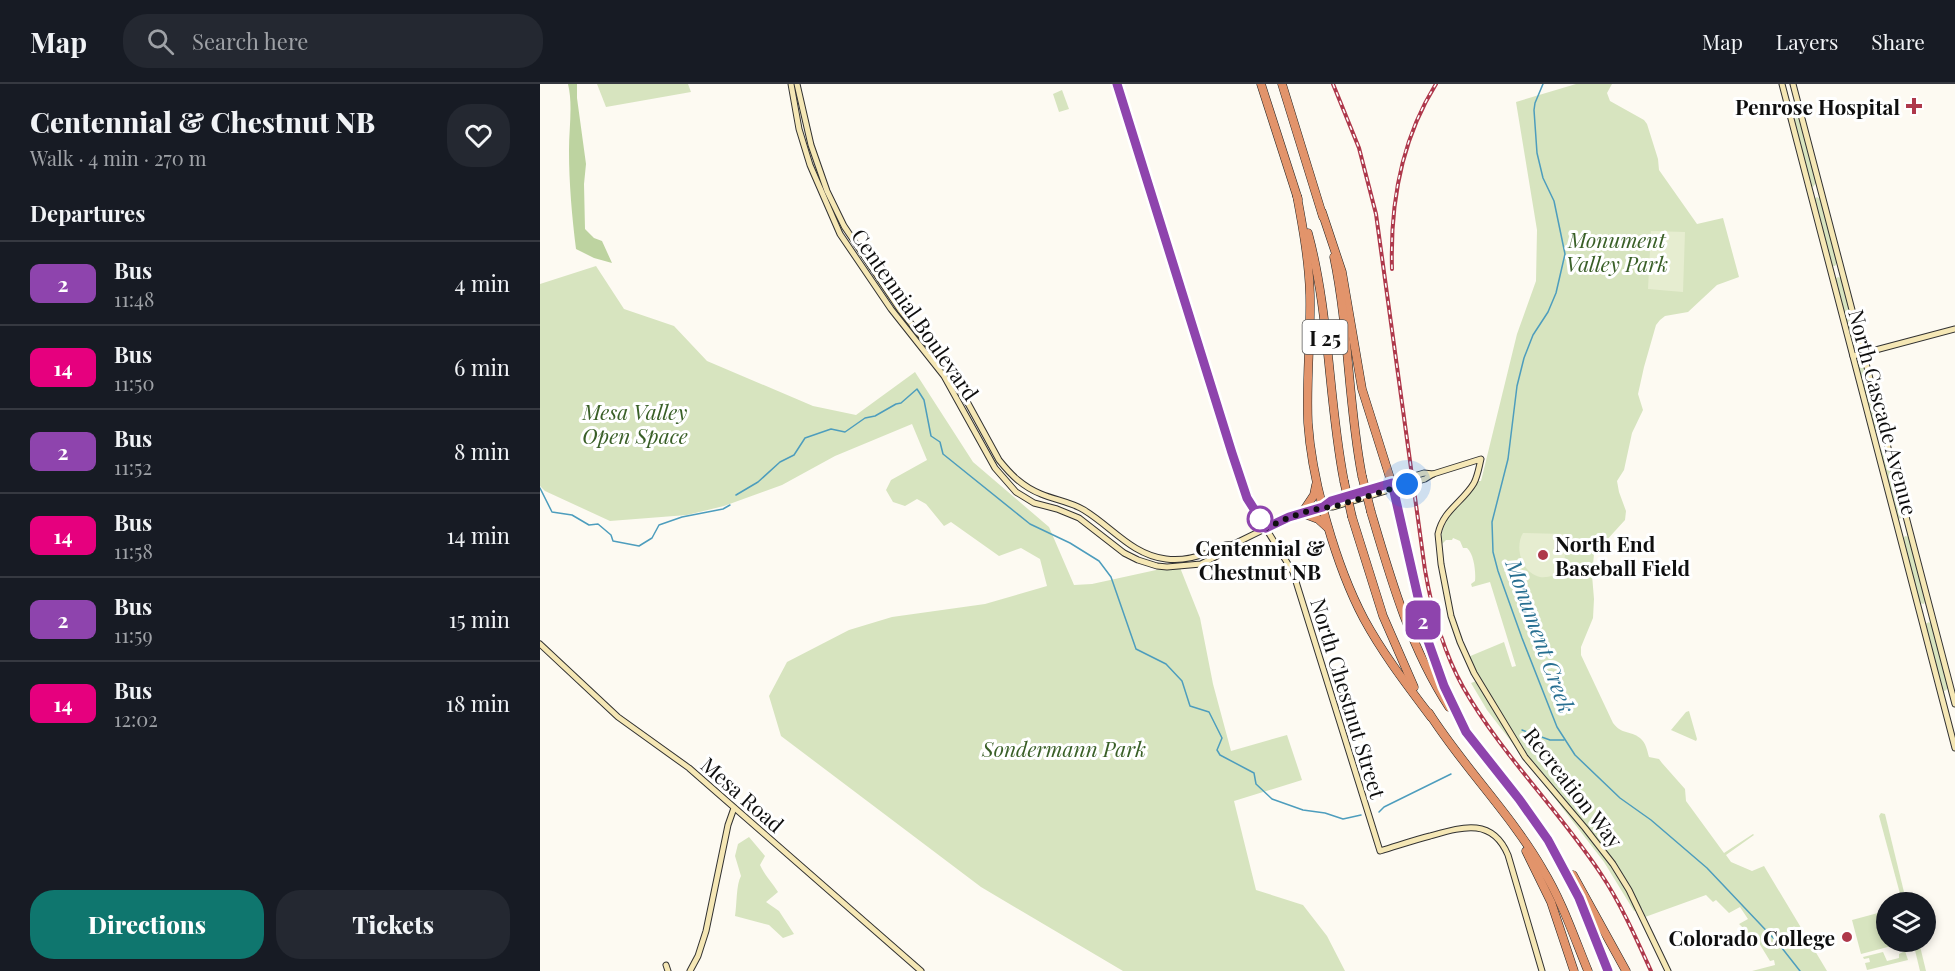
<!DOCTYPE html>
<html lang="en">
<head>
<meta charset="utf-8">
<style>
	:root { --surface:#171b24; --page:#242831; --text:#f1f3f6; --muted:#9ea1a6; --line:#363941; --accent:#0f766e }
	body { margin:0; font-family:"Playfair Display",serif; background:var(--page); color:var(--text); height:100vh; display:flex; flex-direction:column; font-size:22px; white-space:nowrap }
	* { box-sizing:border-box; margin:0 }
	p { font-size:20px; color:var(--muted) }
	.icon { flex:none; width:33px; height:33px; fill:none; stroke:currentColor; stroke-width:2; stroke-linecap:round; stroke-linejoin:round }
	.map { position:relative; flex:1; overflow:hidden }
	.details { display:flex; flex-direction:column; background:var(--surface); width:540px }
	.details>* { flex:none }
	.badge { padding:0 12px; border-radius:9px; font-size:21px; line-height:39px }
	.tools { position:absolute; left:1336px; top:808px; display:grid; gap:12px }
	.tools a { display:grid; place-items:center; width:60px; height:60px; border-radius:50%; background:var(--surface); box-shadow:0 3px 9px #0003; font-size:30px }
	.you { position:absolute; width:30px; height:30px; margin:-15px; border:4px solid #fff; border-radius:50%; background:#1a73e8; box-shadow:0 0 0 9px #1a73e833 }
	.map>.badge { position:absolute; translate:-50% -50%; box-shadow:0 0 0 3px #fff }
	h2 { padding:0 30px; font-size:22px; line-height:54px }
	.round { display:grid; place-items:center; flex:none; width:63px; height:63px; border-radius:24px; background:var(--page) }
	.overview { display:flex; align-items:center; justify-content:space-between; height:102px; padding:0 30px }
	h1 { font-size:28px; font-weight:800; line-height:45px }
	.action { display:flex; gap:12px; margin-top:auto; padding:12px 30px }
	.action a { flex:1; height:69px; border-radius:24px; background:var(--accent); color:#fff; font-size:24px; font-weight:800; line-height:69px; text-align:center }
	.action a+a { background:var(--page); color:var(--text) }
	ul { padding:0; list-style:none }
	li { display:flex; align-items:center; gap:18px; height:84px; padding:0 30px; border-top:2px solid var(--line) }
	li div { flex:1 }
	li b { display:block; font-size:22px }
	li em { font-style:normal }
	li .badge { min-width:66px; font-weight:700; text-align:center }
	header { display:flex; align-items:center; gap:36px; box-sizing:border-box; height:84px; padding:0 30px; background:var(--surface); border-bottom:2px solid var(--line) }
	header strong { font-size:28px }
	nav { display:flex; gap:33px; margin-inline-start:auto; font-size:21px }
	.search { width:420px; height:54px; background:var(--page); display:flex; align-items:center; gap:15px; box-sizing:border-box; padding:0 21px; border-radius:24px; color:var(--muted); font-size:22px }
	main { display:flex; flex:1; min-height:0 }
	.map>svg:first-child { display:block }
	.green { fill:#d7e4bf }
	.forest { fill:#bdd3a0 }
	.pitch { fill:#e6edd0 }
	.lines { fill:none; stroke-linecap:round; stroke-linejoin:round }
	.stream { stroke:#4d9dbd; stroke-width:1.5 }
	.secondary-casing { stroke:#313131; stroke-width:7 }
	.highway-casing { stroke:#202020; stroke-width:9 }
	.secondary { stroke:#f5e7b5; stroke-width:5 }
	.highway { stroke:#e2946b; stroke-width:8 }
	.rail-casing { stroke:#ae384b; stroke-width:4 }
	.rail { stroke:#fff; stroke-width:1.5; stroke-dasharray:4.5; stroke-linecap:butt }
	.highway-bridge-casing { stroke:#202020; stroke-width:9; stroke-linecap:butt }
	.highway-bridge { stroke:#e2946b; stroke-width:8 }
	.line-casing { stroke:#fff; stroke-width:14 }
	.line { stroke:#8e44ad; stroke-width:9 }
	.walk { stroke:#0f0f0f; stroke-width:6; stroke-dasharray:0 10.8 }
	.poi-dot { fill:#ae384b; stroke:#fff; stroke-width:2 }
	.stop-dot { fill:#fff; stroke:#8e44ad; stroke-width:3 }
	.labels { text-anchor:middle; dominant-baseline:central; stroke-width:6; stroke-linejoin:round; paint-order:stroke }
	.shield { fill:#fff; stroke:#575757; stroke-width:1.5 }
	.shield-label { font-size:20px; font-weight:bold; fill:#0f0f0f }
	.poi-label { font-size:21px; font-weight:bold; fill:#0f0f0f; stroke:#fff; text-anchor:end }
	.park-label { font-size:21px; font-style:italic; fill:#395f27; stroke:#fff }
	.street-label { font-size:21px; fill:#0f0f0f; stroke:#fff }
	.stop-label { font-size:21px; font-weight:bold; fill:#0f0f0f; stroke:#fff }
	.water-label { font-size:22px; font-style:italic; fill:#276f91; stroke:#fff }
</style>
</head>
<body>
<header>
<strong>Map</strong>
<div class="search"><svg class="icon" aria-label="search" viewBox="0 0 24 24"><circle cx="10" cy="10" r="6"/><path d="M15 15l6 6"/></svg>Search here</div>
<nav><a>Map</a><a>Layers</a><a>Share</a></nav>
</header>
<main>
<section class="details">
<div class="overview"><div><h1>Centennial &amp; Chestnut NB</h1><p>Walk · 4 min · 270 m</p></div><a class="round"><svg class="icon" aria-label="heart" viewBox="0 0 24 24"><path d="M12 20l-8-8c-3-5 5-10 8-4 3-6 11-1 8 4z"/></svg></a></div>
<h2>Departures</h2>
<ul>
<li><span class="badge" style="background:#8e44ad;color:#fff">2</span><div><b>Bus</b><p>11:48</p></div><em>4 min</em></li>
<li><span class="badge" style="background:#e6007e;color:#fff">14</span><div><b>Bus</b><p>11:50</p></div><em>6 min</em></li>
<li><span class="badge" style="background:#8e44ad;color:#fff">2</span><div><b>Bus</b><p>11:52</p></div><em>8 min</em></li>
<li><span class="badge" style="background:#e6007e;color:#fff">14</span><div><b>Bus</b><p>11:58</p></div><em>14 min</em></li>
<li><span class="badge" style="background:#8e44ad;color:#fff">2</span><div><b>Bus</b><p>11:59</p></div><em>15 min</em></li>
<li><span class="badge" style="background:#e6007e;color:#fff">14</span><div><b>Bus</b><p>12:02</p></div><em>18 min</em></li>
</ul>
<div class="action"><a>Directions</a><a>Tickets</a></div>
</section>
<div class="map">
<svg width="1415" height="887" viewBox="0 0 1415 887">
	<rect width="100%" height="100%" fill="#fdfaf2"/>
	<g class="green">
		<polygon points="57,0 148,0 151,8 66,23"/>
		<path d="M1036,0H1072L1067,9L1070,17L1104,36L1107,40L1118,75L1119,86L1157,140L1183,134L1199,193L1177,201L1148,228L1125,232L1120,236L1116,241L1104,283L1098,310L1103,326L1092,349L1084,386L1077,397L1079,408L1086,427L1085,436L1054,470L1052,491L1054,515L1053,534L1041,563V571L1073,639C1082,651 1090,646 1100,654C1106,659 1107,666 1109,673L1119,675L1122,679L1145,705L1146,717L1184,769L1213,750L1214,751L1186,771L1191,778L1212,787L1224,782L1287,887H1212L1235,881L1234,876L1230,877L1219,859L1199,840L1208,835L1200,823L1189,829L1176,816L1173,818L1166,811L1105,833L1102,824L1094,827L1064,778L947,626L931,599L939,596L928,573L964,558L972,583L976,582L950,498L932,503L931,500L935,497C936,488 934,470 927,464H923L920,457L913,454L912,456H906L901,461C900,434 922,416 938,397H941L977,250L996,197L997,146L976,18Z"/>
		<polygon points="522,6 529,25 519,28 513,10"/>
		<polygon points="1256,34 1260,35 1276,99 1273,103 1270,101 1254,37"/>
		<polygon points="1277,113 1280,115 1297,179 1295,182 1292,182 1274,115"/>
		<polygon points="56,182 84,225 134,242 167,277 273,322 316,331 375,288 433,378 509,443 534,501 552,500 639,481 660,534 673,600 691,667 747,651 762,696 694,717 716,806 763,821 787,852 805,887 583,887 441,803 241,652 229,612 247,578 309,546 352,533 445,520 507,502 500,475 481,464 459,472 411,438 404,442 386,420 377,415 365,422 353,418 346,406 351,396 387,376 372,340 295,372 242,401 184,422 147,431 70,437 5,407 0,402 0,200"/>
		<polygon points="1298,193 1301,194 1318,259 1315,262 1312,261 1295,195"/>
		<polygon points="1319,279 1323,280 1341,345 1338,348 1335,347 1317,282"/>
		<polygon points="1342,365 1346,366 1363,431 1360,435 1357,433 1340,368"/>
		<polygon points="1365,452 1369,453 1385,517 1384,520 1379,519 1363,455"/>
		<polygon points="1389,538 1391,540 1408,604 1405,607 1402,606 1385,540"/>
		<polygon points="1149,627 1157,655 1156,657 1131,646 1146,628"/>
		<polygon points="1341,729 1345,730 1364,808 1360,809 1359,806 1339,732"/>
		<path d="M209,753L225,772L220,781C225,792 232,798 238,808L226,818L239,827L254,850L243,854L229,841L195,832C197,820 196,801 201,792L195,772L198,760Z"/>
		<polygon points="1338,829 1340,831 1347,829 1340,833 1344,849 1347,849 1347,858 1363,859 1321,870 1312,836"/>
		<polygon points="1373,858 1379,858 1386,887 1380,887"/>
		<polygon points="1365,867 1368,876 1327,886 1325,879 1330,878 1329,874 1324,875 1323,873 1343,868 1347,877 1359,874 1359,870"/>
	</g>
	<path class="forest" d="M28,0H37V14L46,80L44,100L45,145L54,154L62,157L72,179L54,174L36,165C32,132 29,100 29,66C29,45 33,20 28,0Z"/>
	<g class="pitch">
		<polygon points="1111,147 1145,148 1143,208 1108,205"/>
		<path d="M983,449L1024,450L1027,453L1023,488C1016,491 1008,494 1000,493C982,489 974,464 983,449Z"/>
	</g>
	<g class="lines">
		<g class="stream">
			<polyline points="1003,0 995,19 994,26 997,69 1003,94 1014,117 1025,170 1016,209 1008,228 993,251 984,274 977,302 968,375 952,438 953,468 958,487 982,554 1017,643 1035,671 1080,714 1111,736 1167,784 1238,859 1260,887"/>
			<polyline points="0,404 12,428 32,431 49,441 58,440 71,451 73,457 99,462 112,454 119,441 142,433 183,425 190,421"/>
			<polyline points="196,411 218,398 240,378 254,371 265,354 291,345 305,348 325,334 335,332 356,320 361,319 377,305 384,316 391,352 400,358 403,370 490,440 530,459 559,477 571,493 596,565 626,580 642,597 650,622 669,628 682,654 677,666 680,671 714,689 716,700 732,715 763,726 785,729 803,735 821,731"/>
			<polyline points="982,646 1010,656 1024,656"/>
			<polyline points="839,728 844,723 911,690"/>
		</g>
		<g class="secondary-casing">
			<g id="secondary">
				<path d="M251,0L259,45L270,81L300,150L351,225L404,292L455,384L476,408L494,419L517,425L539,434L584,469L598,476L617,482L627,483L661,480L685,468L692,461L749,433L783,423H793L885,395L893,390L941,375C939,383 938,391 934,399C923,418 903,426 898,450L901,480L911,532L920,558L934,589L985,673L1045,744L1073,780L1089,806L1128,887"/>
				<path d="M257,0L271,61L287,107L304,142L361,227L413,292L459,376C471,391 483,403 501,410C515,416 531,418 544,426C572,443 592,471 626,475C640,477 654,474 667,469C676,466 682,459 692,461"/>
				<path d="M577,0L702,399L710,419L753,488L840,767C857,762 874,756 890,752C922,743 952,733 968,771L1002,887"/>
				<polyline points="1242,0 1415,664"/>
				<polyline points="1253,0 1415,620"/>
				<polyline points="1313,272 1415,245"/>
				<polyline points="783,423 791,417 884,389 893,390"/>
				<polyline points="0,560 78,633 149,684 381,887"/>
				<polyline points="126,881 128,887"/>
				<polyline points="150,887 158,872 166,847 188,741 194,724"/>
			</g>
		</g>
		<g class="highway-casing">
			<g id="highway">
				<polyline points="721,0 758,115"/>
				<polyline points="742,0 783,133"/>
				<path d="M757,112C763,144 769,177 770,211C771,253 766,296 768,339C772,398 796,482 824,535C843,570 867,601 891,633"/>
				<polyline points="782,128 802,188 822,305 856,413 888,557 904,602 926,648"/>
				<path d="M768,149C790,230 788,315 804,397"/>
				<path d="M794,173C809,245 808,320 822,392"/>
				<polyline points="776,401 774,411 762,429 778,435 788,444"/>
				<path d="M831,428C851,496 870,563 909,623"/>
				<polyline points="812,433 843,532 874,603"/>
				<path d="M889,629C924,684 971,730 1003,786C1022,817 1034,853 1048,887"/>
				<path d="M924,646C946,678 975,707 997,739C1029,784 1048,836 1068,887"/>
				<polyline points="986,767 1011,818 1034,887"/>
				<polyline points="1033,791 1086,887"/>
			</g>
		</g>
		<use href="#secondary" class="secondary"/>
		<use href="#highway" class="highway"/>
		<g class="rail-casing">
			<g id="rail">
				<path d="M793,0L819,64L836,130L885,486C892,527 903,567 923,603C961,670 1018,725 1061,790C1081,820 1096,854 1111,887"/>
				<path d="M852,185C850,119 861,56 896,0"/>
			</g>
		</g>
		<use href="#rail" class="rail"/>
		<g class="highway-bridge-casing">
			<g id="highway-bridge">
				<polyline points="822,392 831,428"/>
				<polyline points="804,397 812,433"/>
			</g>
		</g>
		<use href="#highway-bridge" class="highway-bridge"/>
	</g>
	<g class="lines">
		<g class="line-casing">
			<polyline id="line" points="577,0 692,369 707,414 726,444 749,433 783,423 791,417 852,399 888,557 904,602 926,648 979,715 1008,756 1039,814 1068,887"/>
		</g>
		<use href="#line" class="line"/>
		<path class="walk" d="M720,435L726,444C747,434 770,424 793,423L867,400"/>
	</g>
	<g class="poi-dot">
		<path d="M1371 13h6v6h6v6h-6v6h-6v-6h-6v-6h6z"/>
		<circle cx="1003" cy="471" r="6"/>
		<circle cx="1307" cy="853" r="6"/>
	</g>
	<circle class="stop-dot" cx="720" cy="435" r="12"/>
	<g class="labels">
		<rect class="shield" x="762.5" y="236" width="45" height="34" rx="4.5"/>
		<g class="shield-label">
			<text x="785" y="253">I 25</text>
		</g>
		<g class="poi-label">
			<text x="1360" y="22">Penrose Hospital</text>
			<text x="1015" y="459" text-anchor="start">North End<tspan x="1015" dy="24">Baseball Field</tspan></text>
			<text x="1295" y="853">Colorado College</text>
		</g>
		<g class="park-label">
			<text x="1077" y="155">Monument<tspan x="1077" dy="24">Valley Park</tspan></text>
			<text x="95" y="327">Mesa Valley<tspan x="95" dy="24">Open Space</tspan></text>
			<text x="524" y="664">Sondermann Park</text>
		</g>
		<g class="street-label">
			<text transform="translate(376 230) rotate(55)">Centennial Boulevard</text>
			<text transform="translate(1344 328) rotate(75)">North Cascade Avenue</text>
			<text transform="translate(809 614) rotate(73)">North Chestnut Street</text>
			<text transform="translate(1034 703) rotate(52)">Recreation Way</text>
			<text transform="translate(203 710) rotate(41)">Mesa Road</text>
		</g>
		<g class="stop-label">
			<text x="720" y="463">Centennial &amp;<tspan x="720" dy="24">Chestnut NB</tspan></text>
		</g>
		<g class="water-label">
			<text transform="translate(1001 552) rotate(70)">Monument Creek</text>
		</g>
	</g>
</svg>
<div class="tools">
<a><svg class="icon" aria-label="layers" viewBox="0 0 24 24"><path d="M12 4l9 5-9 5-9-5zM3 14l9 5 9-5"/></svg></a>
</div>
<div class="you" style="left:867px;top:400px"></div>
<b class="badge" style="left:883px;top:536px;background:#8e44ad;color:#fff">2</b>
</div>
</main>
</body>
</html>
